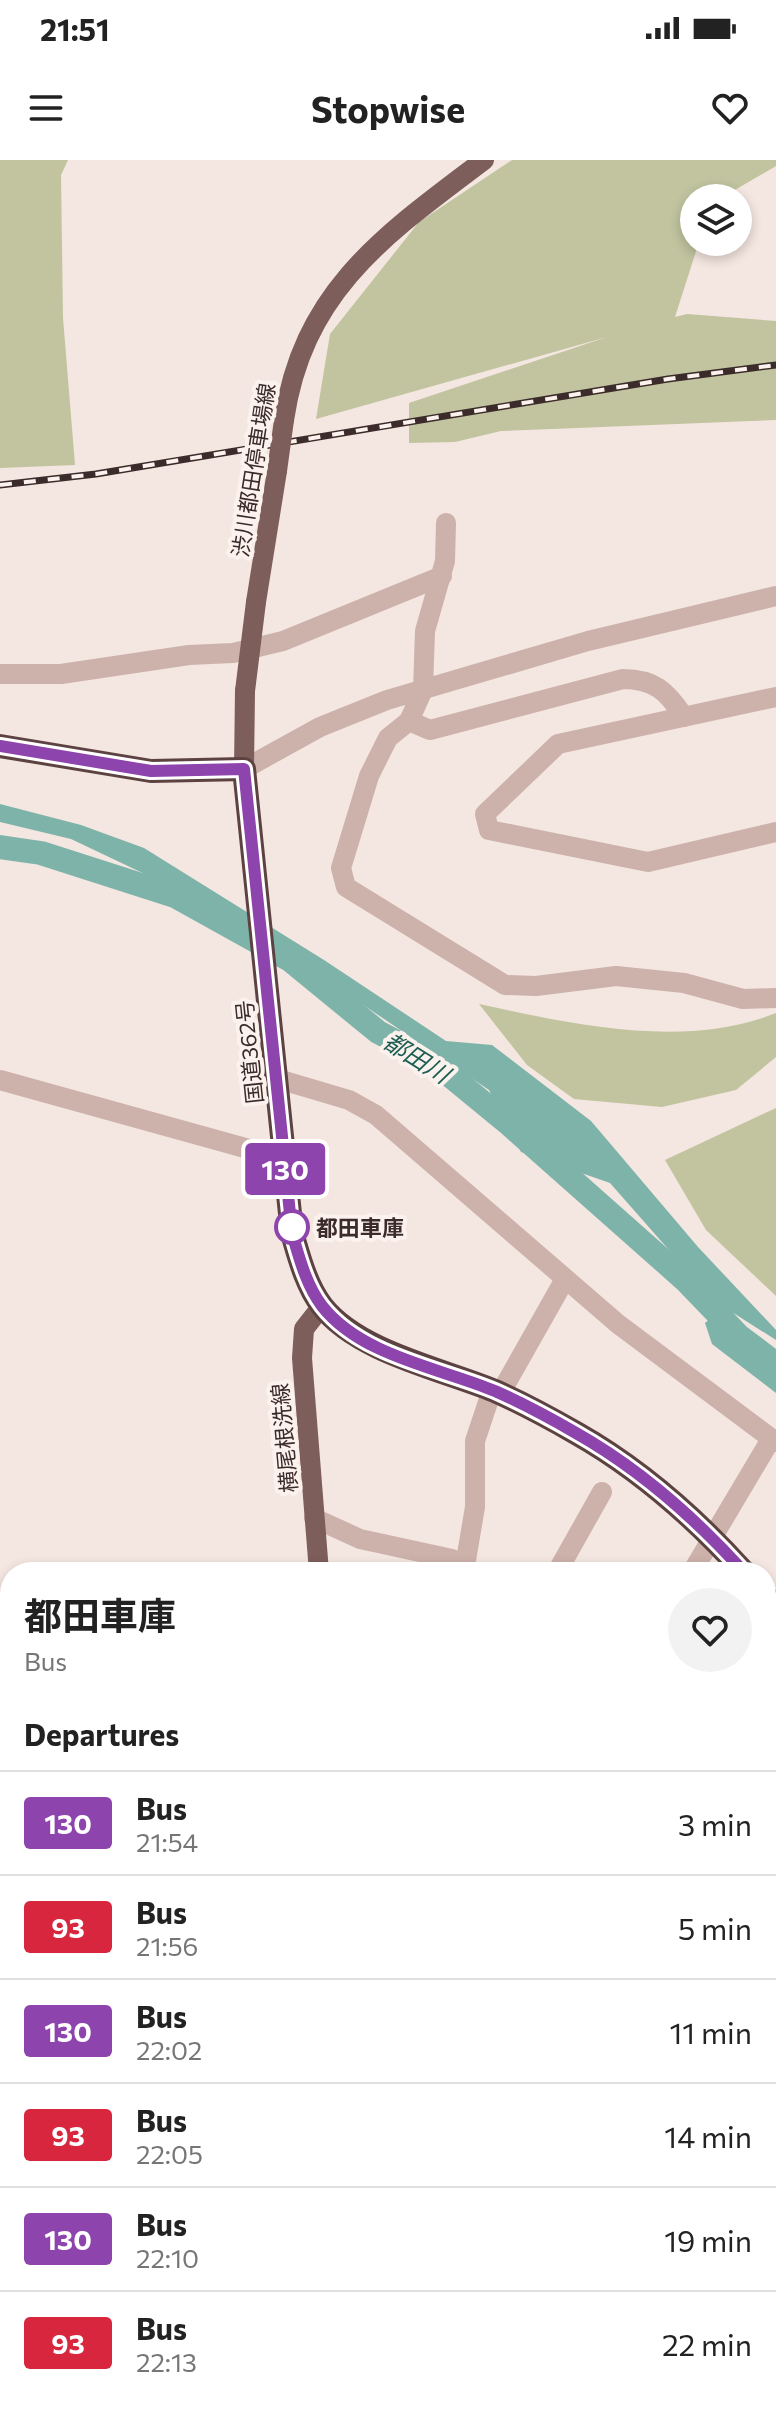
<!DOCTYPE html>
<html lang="en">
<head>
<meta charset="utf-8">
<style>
	:root { --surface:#fff; --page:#f2f2f2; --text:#222; --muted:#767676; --line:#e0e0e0 }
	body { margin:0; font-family:Commissioner,"Noto Sans JP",sans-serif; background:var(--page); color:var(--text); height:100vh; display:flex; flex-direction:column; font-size:30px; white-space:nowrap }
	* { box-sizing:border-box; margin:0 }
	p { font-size:26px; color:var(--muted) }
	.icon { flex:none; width:44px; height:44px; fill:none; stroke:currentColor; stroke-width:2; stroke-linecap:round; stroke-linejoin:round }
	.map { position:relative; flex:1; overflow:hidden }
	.details { position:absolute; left:0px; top:1402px; width:776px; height:850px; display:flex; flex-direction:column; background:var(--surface); border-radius:32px 32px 0 0; box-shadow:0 4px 12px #0003 }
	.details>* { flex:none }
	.badge { padding:0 16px; border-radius:6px; font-size:28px; line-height:52px }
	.fabs { position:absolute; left:680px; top:24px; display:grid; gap:16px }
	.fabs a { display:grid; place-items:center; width:72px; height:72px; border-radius:50%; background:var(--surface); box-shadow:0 4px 12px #0003; font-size:40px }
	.map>.badge { position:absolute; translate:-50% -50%; box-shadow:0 0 0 4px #fff }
	h2 { padding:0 24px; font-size:30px; line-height:72px }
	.round { display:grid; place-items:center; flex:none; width:84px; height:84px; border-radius:42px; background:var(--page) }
	.summary { display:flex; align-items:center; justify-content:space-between; height:136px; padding:0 24px }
	h1 { font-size:38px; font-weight:700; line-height:60px }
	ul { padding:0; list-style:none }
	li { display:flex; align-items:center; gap:24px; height:104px; padding:0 24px; border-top:2px solid var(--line) }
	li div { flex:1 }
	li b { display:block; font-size:30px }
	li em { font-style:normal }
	li .badge { min-width:88px; font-weight:700; text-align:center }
	.status { display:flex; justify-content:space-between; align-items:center; height:56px; padding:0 40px; background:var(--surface); direction:ltr }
	.status svg { height:22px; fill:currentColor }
	header { display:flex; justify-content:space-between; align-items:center; height:104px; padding:0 24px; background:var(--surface); font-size:36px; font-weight:700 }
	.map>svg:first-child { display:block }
	.green { fill:#c1c49f }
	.water { fill:#7db3a8 }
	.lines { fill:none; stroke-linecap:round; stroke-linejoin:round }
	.river { stroke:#7db3a8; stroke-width:24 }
	.minor { stroke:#cdb2ab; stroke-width:20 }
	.major { stroke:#7d5e5b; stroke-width:20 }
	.highway { stroke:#5c4341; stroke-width:24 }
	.rail-casing { stroke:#3b2b2a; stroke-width:7 }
	.rail { stroke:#fbf1ed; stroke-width:4; stroke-dasharray:12; stroke-linecap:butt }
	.major-bridge { stroke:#7d5e5b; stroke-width:20 }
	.line-casing { stroke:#fff; stroke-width:18 }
	.line { stroke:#8e44ad; stroke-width:12 }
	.stop-dot { fill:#fff; stroke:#8e44ad; stroke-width:4 }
	.labels { text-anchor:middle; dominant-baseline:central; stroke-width:8; stroke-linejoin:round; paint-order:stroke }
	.street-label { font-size:22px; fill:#3b2b2a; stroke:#fbf1ed }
	.stop-label { font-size:22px; font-weight:bold; fill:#3b2b2a; stroke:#fbf1ed; text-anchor:start }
	.water-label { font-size:24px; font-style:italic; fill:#1d5e53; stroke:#fbf1ed }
</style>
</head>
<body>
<div class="status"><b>21:51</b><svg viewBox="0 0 49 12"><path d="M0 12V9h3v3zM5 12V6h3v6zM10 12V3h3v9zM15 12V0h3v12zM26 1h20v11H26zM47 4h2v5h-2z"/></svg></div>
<header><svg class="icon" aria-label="menu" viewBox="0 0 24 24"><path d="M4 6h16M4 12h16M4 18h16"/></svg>Stopwise<svg class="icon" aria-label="heart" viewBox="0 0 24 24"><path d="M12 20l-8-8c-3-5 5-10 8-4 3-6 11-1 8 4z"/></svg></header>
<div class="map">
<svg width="776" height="2251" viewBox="0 0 776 2251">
	<rect width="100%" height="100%" fill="#f4e6e0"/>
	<g class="green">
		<polygon points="0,0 68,0 61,15 63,158 75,305 0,308"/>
		<polygon points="512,0 776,0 776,6 721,38 694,38 694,82 699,82 675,157 687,154 776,161 776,260 501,271 455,282 409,283 409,243 607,177 316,259 330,174 419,62"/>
		<path d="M479,844C572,864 684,890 776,853V897L736,930L662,947L574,939L527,905Z"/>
		<polygon points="776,948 776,1136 706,1070 665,1000"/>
		<polygon points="0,1831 10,1838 10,2124 0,2119"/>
		<polygon points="776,2058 776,2251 346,2251 341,2242 766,2242 766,2059"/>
	</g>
	<g class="water">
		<polygon points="0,644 81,665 144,688 324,800 446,881 492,885 591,961 698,1087 776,1170 776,1180 713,1140 610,1023 521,992 489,930 229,754 71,679 0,662"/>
		<polygon points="717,1153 776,1197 776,1233 712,1184 705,1163"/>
	</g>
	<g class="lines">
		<polyline class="river" points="0,687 41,693 175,736 290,800 378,872 431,900 509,964 685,1120 739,1176 776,1204"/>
		<g class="minor">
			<polyline points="446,363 445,401 425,471 423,530 409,561 388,578 369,616 341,708 346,727 505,825 536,826 616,816 684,823 743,839 776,838"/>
			<polyline points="0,514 61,514 189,495 233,493 283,481 442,416"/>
			<polyline points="776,537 558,584 485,654 489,670 648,702 776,672"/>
			<path d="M409,561L430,570L623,519C654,519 667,531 684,557"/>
			<polyline points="244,609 320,567 387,540 588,481 776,436"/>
			<polyline points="278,919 349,940 376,955 618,1164 776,1282"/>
			<polyline points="0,920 256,991 283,996"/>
			<polyline points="500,1234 565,1119"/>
			<polyline points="314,1358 360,1379 452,1399 474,1412"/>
			<polyline points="464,1412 475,1347 475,1281 492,1230"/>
			<polyline points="557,1412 602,1332"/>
			<polyline points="692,1412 771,1279"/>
			<polyline points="766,1848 776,1830"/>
			<polyline points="0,1870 10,1867"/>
			<polyline points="766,2134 776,2126"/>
			<polyline points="0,2223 10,2227"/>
			<polyline points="45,2242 67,2251"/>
			<polyline points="576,2251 577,2242"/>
			<polyline points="645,2251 651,2242"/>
		</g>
		<g class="major">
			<path d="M284,260C303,130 386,74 484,0"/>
			<polyline points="256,442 277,311"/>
			<polyline points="244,609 245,531"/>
			<polyline points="319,1412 302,1198 304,1169 322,1146"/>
			<polyline points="0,1449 10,1456"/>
		</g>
		<g class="highway">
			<path d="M0,586L151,611L244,609L292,1073C299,1097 306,1125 322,1146C358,1192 442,1209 495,1231C522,1243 550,1258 576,1273C638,1308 696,1359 744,1412"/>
			<polyline points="766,1437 776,1448"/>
		</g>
		<g class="rail-casing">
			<polyline id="rail" points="0,325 96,314 668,219 776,205"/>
		</g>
		<use href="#rail" class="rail"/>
		<g class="major-bridge">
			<polyline points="277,311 284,260"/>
			<polyline points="245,531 256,442"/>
		</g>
	</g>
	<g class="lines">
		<g class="line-casing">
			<path id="line" d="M0,586L151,611L244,609L292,1073C299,1097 306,1125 322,1146C361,1196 440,1208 495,1231C522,1243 550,1258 576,1273C638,1308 696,1359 744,1412"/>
		</g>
		<use href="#line" class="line"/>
	</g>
	<circle class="stop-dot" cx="292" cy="1067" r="16"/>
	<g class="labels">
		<g class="street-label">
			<text transform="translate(253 310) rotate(-81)">渋川都田停車場線</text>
			<text transform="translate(249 892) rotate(-96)">国道362号</text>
			<text transform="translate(284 1278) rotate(-95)">横尾根洗線</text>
		</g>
		<g class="stop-label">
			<text x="316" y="1067">都田車庫</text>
		</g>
		<g class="water-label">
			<text transform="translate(417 897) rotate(32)">都田川</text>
		</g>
	</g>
</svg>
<div class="fabs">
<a><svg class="icon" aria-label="layers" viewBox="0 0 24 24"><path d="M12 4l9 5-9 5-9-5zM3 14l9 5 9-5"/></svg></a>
</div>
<b class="badge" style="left:285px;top:1009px;background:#8e44ad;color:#fff">130</b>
<section class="details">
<div class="summary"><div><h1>都田車庫</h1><p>Bus</p></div><a class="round"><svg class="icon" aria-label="heart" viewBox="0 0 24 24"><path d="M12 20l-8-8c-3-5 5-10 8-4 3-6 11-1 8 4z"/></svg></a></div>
<h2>Departures</h2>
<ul>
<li><span class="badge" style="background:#8e44ad;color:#fff">130</span><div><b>Bus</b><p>21:54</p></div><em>3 min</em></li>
<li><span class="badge" style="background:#d7263d;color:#fff">93</span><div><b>Bus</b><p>21:56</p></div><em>5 min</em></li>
<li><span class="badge" style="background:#8e44ad;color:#fff">130</span><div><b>Bus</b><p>22:02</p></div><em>11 min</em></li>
<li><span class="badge" style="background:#d7263d;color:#fff">93</span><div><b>Bus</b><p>22:05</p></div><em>14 min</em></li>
<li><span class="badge" style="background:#8e44ad;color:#fff">130</span><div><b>Bus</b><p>22:10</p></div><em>19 min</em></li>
<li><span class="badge" style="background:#d7263d;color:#fff">93</span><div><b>Bus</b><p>22:13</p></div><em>22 min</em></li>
</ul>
</section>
</div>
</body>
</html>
